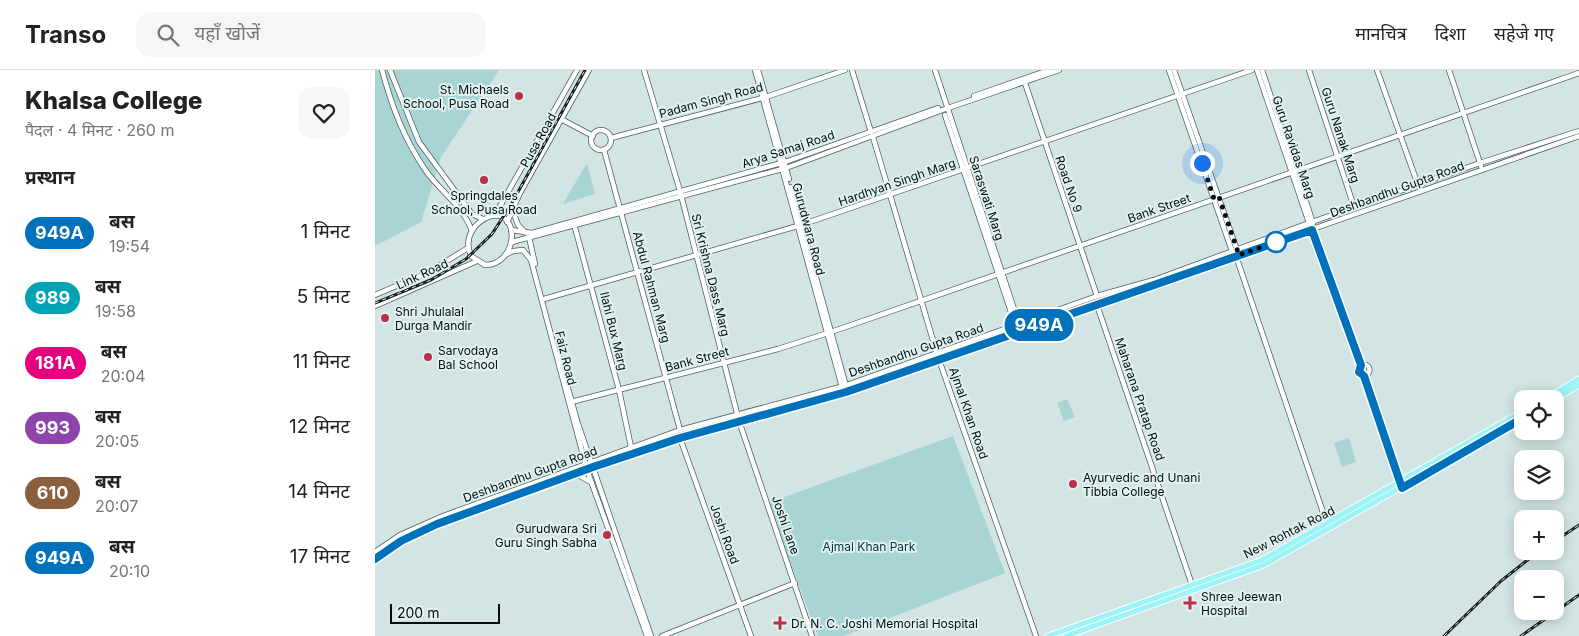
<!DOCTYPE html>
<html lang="hi">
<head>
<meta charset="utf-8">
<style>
	:root { --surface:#fff; --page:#f6f6f6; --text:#222; --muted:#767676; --line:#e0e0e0 }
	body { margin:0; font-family:Inter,"Noto Sans Devanagari",sans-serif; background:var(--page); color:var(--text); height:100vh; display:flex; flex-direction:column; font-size:19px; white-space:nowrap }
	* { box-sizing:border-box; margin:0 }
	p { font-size:16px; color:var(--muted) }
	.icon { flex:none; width:28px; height:28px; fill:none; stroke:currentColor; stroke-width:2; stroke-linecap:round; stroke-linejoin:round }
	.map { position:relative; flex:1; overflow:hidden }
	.side { display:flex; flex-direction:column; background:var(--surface); width:375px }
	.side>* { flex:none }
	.badge { padding:0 10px; border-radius:16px; font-size:18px; line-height:32px }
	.fabs { position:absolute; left:1139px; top:320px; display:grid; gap:10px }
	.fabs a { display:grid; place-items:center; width:50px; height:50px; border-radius:10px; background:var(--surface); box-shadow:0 2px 12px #0003; font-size:25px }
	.scale { position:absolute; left:15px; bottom:12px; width:110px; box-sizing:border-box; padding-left:5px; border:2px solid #070d0d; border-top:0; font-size:14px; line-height:18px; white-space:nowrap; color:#070d0d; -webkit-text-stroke:4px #dff1f1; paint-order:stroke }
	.you { position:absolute; width:25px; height:25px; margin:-12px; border:4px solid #fff; border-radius:50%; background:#1a73e8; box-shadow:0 0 0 8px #1a73e833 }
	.map>.badge { position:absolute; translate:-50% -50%; box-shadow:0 0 0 2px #fff }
	h2 { padding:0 25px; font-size:19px; line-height:45px }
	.round { display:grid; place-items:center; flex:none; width:52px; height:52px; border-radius:15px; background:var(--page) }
	.summary { display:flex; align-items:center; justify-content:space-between; height:85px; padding:0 25px }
	h1 { font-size:24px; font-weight:800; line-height:38px }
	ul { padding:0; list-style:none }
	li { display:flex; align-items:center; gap:15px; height:65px; padding:0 25px }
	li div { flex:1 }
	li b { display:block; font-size:19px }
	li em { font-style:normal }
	li .badge { min-width:55px; font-weight:700; text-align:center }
	header { display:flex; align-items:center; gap:30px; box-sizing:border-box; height:70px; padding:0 25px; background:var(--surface); border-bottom:1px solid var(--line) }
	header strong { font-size:24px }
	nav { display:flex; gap:28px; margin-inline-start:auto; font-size:18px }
	.search { width:350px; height:45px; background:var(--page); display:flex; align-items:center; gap:12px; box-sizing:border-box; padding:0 18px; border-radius:15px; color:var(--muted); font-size:19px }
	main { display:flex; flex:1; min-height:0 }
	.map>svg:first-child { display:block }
	.green { fill:#a8d4d4 }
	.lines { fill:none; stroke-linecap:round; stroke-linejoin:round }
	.secondary-casing { stroke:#4f5e5e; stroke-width:6 }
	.primary-casing { stroke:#fff; stroke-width:7 }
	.secondary { stroke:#fff; stroke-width:4.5 }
	.primary { stroke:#9df4f6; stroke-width:5 }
	.rail-casing { stroke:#1c2323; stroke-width:3 }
	.rail { stroke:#dff1f1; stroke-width:1; stroke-dasharray:4; stroke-linecap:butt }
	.line-casing { stroke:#fff; stroke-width:11 }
	.line { stroke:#0072bc; stroke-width:8 }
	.walk { stroke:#070d0d; stroke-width:5; stroke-dasharray:0 9 }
	.poi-dot { fill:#bf2e47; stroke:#dff1f1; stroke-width:2 }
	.stop-dot { fill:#fff; stroke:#0072bc; stroke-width:2.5 }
	.labels { text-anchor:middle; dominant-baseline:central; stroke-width:4; stroke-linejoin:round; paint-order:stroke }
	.poi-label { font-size:12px; fill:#070d0d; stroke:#dff1f1; text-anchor:start }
	.street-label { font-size:12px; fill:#070d0d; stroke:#dff1f1 }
	.park-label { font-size:12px; fill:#083637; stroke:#dff1f1 }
</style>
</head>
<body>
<header>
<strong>Transo</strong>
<div class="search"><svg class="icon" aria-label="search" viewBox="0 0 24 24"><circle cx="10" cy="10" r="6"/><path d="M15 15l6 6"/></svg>यहाँ खोजें</div>
<nav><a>मानचित्र</a><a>दिशा</a><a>सहेजे गए</a></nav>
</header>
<main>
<section class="side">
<div class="summary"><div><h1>Khalsa College</h1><p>पैदल · 4 मिनट · 260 m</p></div><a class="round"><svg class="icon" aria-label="heart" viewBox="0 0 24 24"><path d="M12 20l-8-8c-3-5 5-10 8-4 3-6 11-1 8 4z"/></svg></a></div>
<h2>प्रस्थान</h2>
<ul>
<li><span class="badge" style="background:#0072bc;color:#fff">949A</span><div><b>बस</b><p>19:54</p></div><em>1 मिनट</em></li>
<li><span class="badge" style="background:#00a3b4;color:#fff">989</span><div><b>बस</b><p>19:58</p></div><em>5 मिनट</em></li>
<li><span class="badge" style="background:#e6007e;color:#fff">181A</span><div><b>बस</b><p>20:04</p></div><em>11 मिनट</em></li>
<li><span class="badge" style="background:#8e44ad;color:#fff">993</span><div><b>बस</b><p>20:05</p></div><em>12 मिनट</em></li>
<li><span class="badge" style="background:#8b5e3c;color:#fff">610</span><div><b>बस</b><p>20:07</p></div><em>14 मिनट</em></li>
<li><span class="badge" style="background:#0072bc;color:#fff">949A</span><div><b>बस</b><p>20:10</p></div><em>17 मिनट</em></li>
</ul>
</section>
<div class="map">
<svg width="1204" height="566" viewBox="0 0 1204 566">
	<rect width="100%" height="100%" fill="#d2e4e4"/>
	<g class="green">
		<polygon points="0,0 124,0 66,87 46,152 0,176"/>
		<polygon points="212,93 220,124 188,134"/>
		<polygon points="692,329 700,347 689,351 682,333"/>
		<polygon points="578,366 630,503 469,566 443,566 393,433"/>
		<polygon points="974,368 981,392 967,397 959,373"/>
	</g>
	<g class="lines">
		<g class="secondary-casing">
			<g id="secondary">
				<path d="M7,0C17,37 29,69 51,101C66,122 88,136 97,161"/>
				<polyline points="15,0 44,72 97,144 108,149"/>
				<polyline points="269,0 305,121 364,351 437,566"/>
				<polyline points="380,0 467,317"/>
				<polyline points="383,0 414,109"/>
				<polyline points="477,0 496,62"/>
				<polyline points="560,0 645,257"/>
				<polyline points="794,0 858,184"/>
				<polyline points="799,0 863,183"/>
				<polyline points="882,0 934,153 942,168 986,295"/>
				<polyline points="887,0 938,153"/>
				<polyline points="934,0 979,137"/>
				<polyline points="1002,0 1043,115"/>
				<polyline points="1074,0 1106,96"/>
				<polyline points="649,10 722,226"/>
				<polyline points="599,26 674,0"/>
				<polyline points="570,45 641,257"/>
				<polyline points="186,49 218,66"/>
				<circle cx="226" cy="70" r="10"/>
				<polyline points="498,67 562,284 661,566"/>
				<polyline points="236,68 391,27 470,0"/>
				<polyline points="229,80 305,360"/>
				<polyline points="416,117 471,316"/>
				<polyline points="138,141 143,155 151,163"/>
				<polyline points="120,145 202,0"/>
				<path d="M116,146C146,140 143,195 110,195L96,186C88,168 99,152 116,146Z"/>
				<polyline points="132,152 145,123 214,0"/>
				<polyline points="199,154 244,320 256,377"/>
				<polyline points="136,160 157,163 410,92 563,38"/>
				<polyline points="154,167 160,194"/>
				<polyline points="137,172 411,98 573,38 684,0"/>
				<polyline points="130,185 138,181 148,180 156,190 212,400 272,566"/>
				<polyline points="862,189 952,454"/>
				<polyline points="0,225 52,203 93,178"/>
				<polyline points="169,229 426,155 877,0"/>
				<polyline points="722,235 817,515"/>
				<polyline points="0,236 102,191"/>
				<polyline points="184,286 203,354 276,566"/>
				<circle cx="989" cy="300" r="5.5"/>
				<polyline points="989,306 1026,414"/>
				<polyline points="196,332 403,279 456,262 1204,3"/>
				<polyline points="305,368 376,566"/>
				<polyline points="202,404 217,413"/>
				<polyline points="0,482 25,465 68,446 305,360 469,316 722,226 779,210 934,153 1105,93 1204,61"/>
				<polyline points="0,489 26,471 62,454 218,397 305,368 471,322 1204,66"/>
				<polyline points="287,566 420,513"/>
			</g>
		</g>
		<g class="primary-casing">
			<g id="primary">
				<polyline points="1170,329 1204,309"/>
				<polyline points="1180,329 1204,315"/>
				<polyline points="673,566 887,490 1148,341"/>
				<polyline points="691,566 889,495 1148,348"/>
			</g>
		</g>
		<use href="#secondary" class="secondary"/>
		<use href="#primary" class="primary"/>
		<g class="rail-casing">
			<g id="rail">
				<polyline points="0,233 56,210 91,189 117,164 137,133 210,0"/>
				<polyline points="1180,471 1204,455"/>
				<polyline points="1069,566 1126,511 1164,481"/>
				<polyline points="1146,566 1204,525"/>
			</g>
		</g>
		<use href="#rail" class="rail"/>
	</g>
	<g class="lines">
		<g class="line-casing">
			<polyline id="line" points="0,489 26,471 62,454 218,397 305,368 471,322 937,160 986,295 984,302 989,306 1027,418 1148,348"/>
		</g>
		<use href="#line" class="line"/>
		<polyline class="walk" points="827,93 839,129 844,127 864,185 901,172"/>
	</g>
	<g class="poi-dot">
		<circle cx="144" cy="26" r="5"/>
		<circle cx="109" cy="110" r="5"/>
		<circle cx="10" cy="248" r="5"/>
		<circle cx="53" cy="287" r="5"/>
		<circle cx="698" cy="414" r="5"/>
		<circle cx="232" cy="465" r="5"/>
		<path d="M812.5 525.5h5v5h5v5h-5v5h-5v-5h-5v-5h5z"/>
		<path d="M402.5 545.5h5v5h5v5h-5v5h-5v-5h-5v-5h5z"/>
	</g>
	<circle class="stop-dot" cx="901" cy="172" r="10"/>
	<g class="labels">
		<g class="poi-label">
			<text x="134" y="19" text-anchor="end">St. Michaels<tspan x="134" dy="14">School, Pusa Road</tspan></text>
			<text x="109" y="125" text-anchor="middle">Springdales<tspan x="109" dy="14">School, Pusa Road</tspan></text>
			<text x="20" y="241">Shri Jhulalal<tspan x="20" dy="14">Durga Mandir</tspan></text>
			<text x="63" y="280">Sarvodaya<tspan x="63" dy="14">Bal School</tspan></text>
			<text x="708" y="407">Ayurvedic and Unani<tspan x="708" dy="14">Tibbia College</tspan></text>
			<text x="222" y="458" text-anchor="end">Gurudwara Sri<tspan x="222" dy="14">Guru Singh Sabha</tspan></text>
			<text x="826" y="526">Shree Jeewan<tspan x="826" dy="14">Hospital</tspan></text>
			<text x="416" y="553">Dr. N. C. Joshi Memorial Hospital</text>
		</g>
		<g class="street-label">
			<text transform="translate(336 30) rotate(-15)">Padam Singh Road</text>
			<text transform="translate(966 65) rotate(72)">Guru Nanak Marg</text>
			<text transform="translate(163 70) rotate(-61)">Pusa Road</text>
			<text transform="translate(919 77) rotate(71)">Guru Ravidas Marg</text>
			<text transform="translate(413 79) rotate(-18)">Arya Samaj Road</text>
			<text transform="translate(522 112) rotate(-19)">Hardhyan Singh Marg</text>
			<text transform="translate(694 114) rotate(71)">Road No 9</text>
			<text transform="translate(1022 119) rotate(-20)">Deshbandhu Gupta Road</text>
			<text transform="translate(612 128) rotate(72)">Saraswati Marg</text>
			<text transform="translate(784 138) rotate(-19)">Bank Street</text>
			<text transform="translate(434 159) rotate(75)">Gurudwara Road</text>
			<text transform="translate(47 204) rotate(-25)">Link Road</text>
			<text transform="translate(336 205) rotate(76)">Sri Krishna Dass Marg</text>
			<text transform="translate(277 217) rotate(75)">Abdul Rahman Marg</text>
			<text transform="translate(239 261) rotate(76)">Ilahi Bux Marg</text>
			<text transform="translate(541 280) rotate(-19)">Deshbandhu Gupta Road</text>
			<text transform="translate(191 288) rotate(76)">Faiz Road</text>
			<text transform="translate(322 289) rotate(-15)">Bank Street</text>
			<text transform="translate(765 329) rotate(71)">Maharana Pratap Road</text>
			<text transform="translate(594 343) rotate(71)">Ajmal Khan Road</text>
			<text transform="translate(155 404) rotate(-20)">Deshbandhu Gupta Road</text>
			<text transform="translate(411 455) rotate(71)">Joshi Lane</text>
			<text transform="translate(914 462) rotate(-27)">New Rohtak Road</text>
			<text transform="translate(350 464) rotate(70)">Joshi Road</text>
		</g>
		<g class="park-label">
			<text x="494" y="476">Ajmal Khan Park</text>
		</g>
	</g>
</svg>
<div class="fabs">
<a><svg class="icon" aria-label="locate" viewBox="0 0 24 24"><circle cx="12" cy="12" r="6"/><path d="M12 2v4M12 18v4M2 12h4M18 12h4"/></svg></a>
<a><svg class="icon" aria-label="layers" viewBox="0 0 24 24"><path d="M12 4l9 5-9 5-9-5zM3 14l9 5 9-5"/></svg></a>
<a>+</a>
<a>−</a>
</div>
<div class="scale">200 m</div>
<div class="you" style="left:827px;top:93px"></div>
<b class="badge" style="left:664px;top:255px;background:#0072bc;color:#fff">949A</b>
</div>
</main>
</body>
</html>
